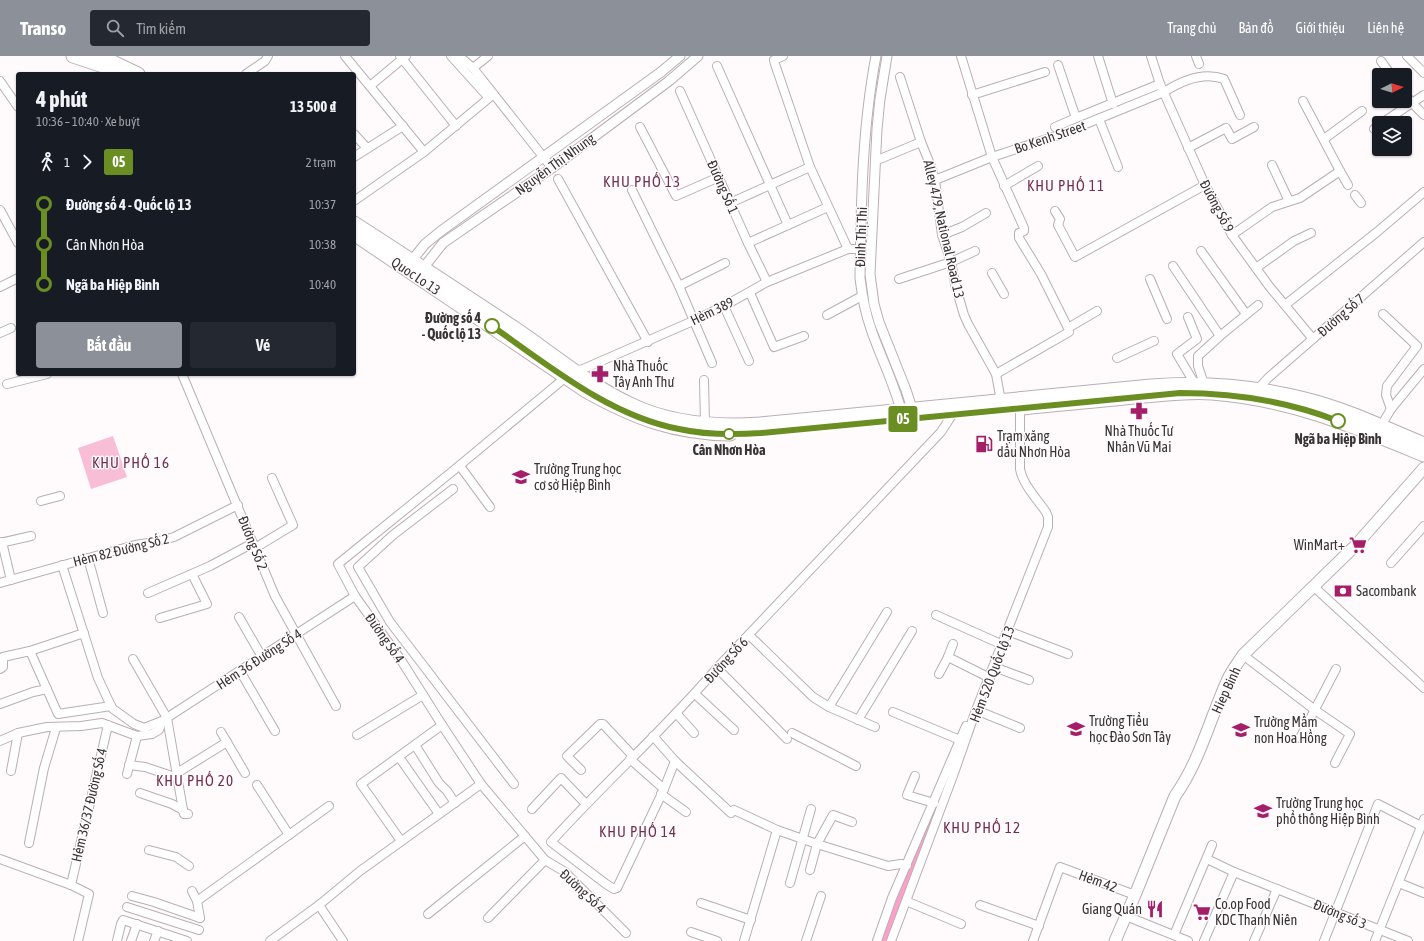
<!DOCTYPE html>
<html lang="vi">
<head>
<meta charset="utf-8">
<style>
	:root { --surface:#171b24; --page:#242831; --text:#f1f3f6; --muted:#9ea1a6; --accent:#8c9099 }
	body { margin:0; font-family:"Asap Condensed",sans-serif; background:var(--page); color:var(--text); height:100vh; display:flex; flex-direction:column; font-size:15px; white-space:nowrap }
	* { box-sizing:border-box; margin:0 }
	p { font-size:13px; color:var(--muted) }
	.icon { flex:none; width:22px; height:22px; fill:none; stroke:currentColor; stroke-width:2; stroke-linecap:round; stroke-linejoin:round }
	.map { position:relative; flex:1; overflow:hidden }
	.details { position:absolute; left:16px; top:16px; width:340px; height:304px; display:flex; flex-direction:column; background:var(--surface); border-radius:4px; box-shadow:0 1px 3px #0004 }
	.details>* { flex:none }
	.badge { padding:0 8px; border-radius:3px; font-size:14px; line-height:26px }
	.needle { width:26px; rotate:85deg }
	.fabs { position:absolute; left:1372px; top:12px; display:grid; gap:8px }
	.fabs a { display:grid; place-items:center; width:40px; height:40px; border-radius:4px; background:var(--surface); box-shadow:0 1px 3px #0004; font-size:20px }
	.map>.badge { position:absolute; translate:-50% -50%; box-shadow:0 0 0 2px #fff }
	.legs { display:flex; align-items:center; gap:6px; height:44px; padding:0 20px; font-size:13px }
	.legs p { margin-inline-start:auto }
	.head { display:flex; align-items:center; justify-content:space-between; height:68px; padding:0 20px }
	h1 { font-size:22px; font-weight:700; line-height:30px }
	.primary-button { display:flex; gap:8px; margin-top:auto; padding:8px 20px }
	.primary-button a { flex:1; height:46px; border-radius:4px; background:var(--accent); color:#fff; font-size:16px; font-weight:700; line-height:46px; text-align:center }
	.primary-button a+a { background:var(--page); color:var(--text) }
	ul { padding:0 20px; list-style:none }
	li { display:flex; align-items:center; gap:14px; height:40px; font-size:15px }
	li i { display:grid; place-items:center; width:6px; height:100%; margin:0 5px; background:currentColor }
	li i::after { content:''; width:10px; height:10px; margin:-5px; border:3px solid; border-radius:50%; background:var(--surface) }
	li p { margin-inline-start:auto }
	li:first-child i { background:linear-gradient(#0000 50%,currentColor 0) }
	li:last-child i { background:linear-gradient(currentColor 50%,#0000 0) }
	header { display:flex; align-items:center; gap:24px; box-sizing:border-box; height:56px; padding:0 20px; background:var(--accent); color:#fff }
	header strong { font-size:19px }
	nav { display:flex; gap:22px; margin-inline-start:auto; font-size:14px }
	.search { width:280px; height:36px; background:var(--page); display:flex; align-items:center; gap:10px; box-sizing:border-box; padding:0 14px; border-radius:4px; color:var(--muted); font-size:15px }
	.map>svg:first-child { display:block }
	.green { fill:#f8bed6 }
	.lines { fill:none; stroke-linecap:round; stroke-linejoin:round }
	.canal { stroke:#fd9fc9; stroke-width:7 }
	.minor-casing { stroke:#baafb3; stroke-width:10 }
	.tertiary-casing { stroke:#baafb3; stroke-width:11 }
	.secondary-casing { stroke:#baafb3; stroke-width:13 }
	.trunk-casing { stroke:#baafb3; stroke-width:15 }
	.minor { stroke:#fff; stroke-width:8 }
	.tertiary { stroke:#fff; stroke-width:9 }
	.secondary { stroke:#fff; stroke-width:11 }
	.trunk { stroke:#fff; stroke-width:13 }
	.line-1-casing { stroke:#fff; stroke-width:9 }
	.line-1 { stroke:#6b8e23; stroke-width:6 }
	.stop-1-dot { fill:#fff; stroke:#6b8e23; stroke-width:2 }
	.labels { text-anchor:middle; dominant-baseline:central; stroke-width:3; stroke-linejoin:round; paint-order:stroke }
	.street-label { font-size:14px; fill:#383335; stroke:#fffafc }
	.stop-label { font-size:14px; font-weight:bold; fill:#383335; stroke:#fffafc }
	.poi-label { font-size:14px; fill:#383335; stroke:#fffafc; text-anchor:start }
	.neighbourhood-label { font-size:15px; letter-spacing:1px; fill:#702f4f; stroke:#fffafc }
</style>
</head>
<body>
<header>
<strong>Transo</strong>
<div class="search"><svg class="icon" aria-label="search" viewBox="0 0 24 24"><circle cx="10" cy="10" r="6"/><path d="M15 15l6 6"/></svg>Tìm kiếm</div>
<nav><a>Trang chủ</a><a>Bản đồ</a><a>Giới thiệu</a><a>Liên hệ</a></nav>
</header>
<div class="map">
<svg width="1424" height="885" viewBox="0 0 1424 885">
	<rect width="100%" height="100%" fill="#fffafc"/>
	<polygon class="green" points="113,380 127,421 91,433 78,392"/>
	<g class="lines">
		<polyline class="canal" points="884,885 942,738"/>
		<g class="minor-casing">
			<g id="minor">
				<polyline points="345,0 424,96"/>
				<polyline points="400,0 456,70"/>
				<polyline points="459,0 473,12 552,112"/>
				<polyline points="783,0 774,4 775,8 810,111 848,193 861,193"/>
				<polyline points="961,0 992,101 1024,172 1024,175 1019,177 1019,182 1041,218 1068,272 1097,255"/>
				<polyline points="1098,0 1113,48"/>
				<polyline points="1151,0 1160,28 1205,129 1232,179 1269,230 1313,283"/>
				<polyline points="1196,0 1199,8"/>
				<polyline points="1407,0 1424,17"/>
				<polyline points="1381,5 1391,19"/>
				<polyline points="1058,9 1076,62 1160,28"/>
				<polyline points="717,10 788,169"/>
				<polyline points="473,12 488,0"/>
				<polyline points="246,18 265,5 268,0"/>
				<polyline points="900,21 921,86 932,113 935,124 942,179 951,206 955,228 964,259 968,268 996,318 1001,345"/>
				<polyline points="0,25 18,51"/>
				<polyline points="370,30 406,0"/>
				<polyline points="680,35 748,187 767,226"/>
				<polyline points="1405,38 1412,47 1424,59"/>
				<polyline points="972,39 1045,16"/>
				<polyline points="1303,45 1340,115 1348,129"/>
				<polyline points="1099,63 1118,111"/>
				<polyline points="1382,67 1424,39"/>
				<polyline points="640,71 676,140 719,121"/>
				<polyline points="1055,71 1076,62"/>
				<polyline points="1374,73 1379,69"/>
				<polyline points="354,78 367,92"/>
				<polyline points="1324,83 1362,55"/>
				<polyline points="1188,92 1226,72 1232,83 1254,71"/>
				<polyline points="354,101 403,70"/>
				<polyline points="875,105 921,86"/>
				<polyline points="1272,109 1289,145"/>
				<polyline points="558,123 648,286"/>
				<path d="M935,124L992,101L1056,80L1164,36C1181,25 1203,15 1224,23L1240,59"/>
				<polyline points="1004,130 1038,110"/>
				<polyline points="632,134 679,230 712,307"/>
				<polyline points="1355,139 1361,147"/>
				<polyline points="354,145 424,96 489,42 451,0"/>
				<polyline points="730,147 810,111"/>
				<polyline points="0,154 18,187"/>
				<polyline points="1055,155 1060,163 1058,169 1075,201 1205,129"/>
				<polyline points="942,179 962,171 986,157"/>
				<polyline points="1232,179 1272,151 1300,142 1340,115"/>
				<polyline points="748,187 828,151"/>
				<polyline points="1201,195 1246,258"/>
				<polyline points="1173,210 1220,280"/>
				<polyline points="1256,212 1294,185 1311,177"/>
				<polyline points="992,217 1004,238"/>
				<polyline points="899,223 951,206 975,195"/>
				<polyline points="1150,223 1167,263"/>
				<polyline points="679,230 725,207"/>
				<polyline points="0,231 18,222"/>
				<polyline points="750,237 774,291 804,280"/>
				<polyline points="1285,249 1377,176 1424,136"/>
				<polyline points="724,250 749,305"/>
				<polyline points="1383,258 1417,290 1387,330 1386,339 1391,353"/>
				<polyline points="827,259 862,240"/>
				<polyline points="1188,261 1197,283 1177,298 1195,328"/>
				<polyline points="0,277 11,272"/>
				<polyline points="1117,302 1154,285"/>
				<polyline points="575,315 583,313 693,265 724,250 767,226 848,193"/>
				<polyline points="182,318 275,540 336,650"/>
				<polyline points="996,318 1069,276"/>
				<polyline points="566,321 454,414 338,508 355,540 401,604 442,669 481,728 545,804 565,816 626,877"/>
				<polyline points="704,324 705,368"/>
				<polyline points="7,328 47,318"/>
				<polyline points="1204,328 1198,310 1198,300 1220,280 1258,249"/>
				<polyline points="1258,333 1268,322 1424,186"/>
				<polyline points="1381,370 1391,353 1424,313"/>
				<polyline points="460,410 490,451"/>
				<polyline points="453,433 393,479 358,511 390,566 514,728"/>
				<polyline points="41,445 60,440"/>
				<polyline points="2,486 11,524"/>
				<polyline points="0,487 31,480"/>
				<polyline points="255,492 293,469 272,422"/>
				<polyline points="88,502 103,557"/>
				<polyline points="1391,507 1424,470"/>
				<polyline points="62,509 98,622 111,650 113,653 134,668 144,672 162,665 355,540"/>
				<polyline points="0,527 135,489 155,486 174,481 238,449"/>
				<polyline points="1313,530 1424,632"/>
				<polyline points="148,537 210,510 253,487"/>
				<polyline points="936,559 1003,589"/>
				<polyline points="239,561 262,601"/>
				<polyline points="160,562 207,548 192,518"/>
				<polyline points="1008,575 1068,598"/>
				<polyline points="749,579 813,641 829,651 875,671"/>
				<polyline points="30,595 58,658 111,650"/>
				<polyline points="1243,599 1315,654 1350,678 1335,707"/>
				<polyline points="948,601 990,622"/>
				<polyline points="133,603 167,662 183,754 184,758 188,758"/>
				<polyline points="994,611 1029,624"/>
				<polyline points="717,612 787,683"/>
				<polyline points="0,613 3,611 3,601 30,595 84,577"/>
				<polyline points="240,615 275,675"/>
				<polyline points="939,618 948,601 953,588"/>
				<polyline points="695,638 734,674"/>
				<polyline points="0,648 33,636 47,633"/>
				<polyline points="829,651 887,556"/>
				<polyline points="976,654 1020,672"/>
				<polyline points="893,656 960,684"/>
				<polyline points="676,657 694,677"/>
				<polyline points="858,664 912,575"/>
				<polyline points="221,676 245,717"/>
				<polyline points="792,677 856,710"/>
				<polyline points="357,679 423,639"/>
				<polyline points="653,680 675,705 731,757"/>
				<polyline points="1300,682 1336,613"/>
				<polyline points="0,685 18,677 47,671 81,670 102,667 137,680 152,678 159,674 162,665"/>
				<polyline points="415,689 439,727 447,735 455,747"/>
				<polyline points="399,701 439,758"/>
				<polyline points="630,703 664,733"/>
				<path d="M675,705L664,733L617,832L614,833L606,828L551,786C604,727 665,673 717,612L941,376L952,359"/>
				<polyline points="129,709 145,711 178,722"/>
				<polyline points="581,714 567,700 600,668 603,668 633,700"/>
				<polyline points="11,715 18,677"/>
				<polyline points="177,717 227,686"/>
				<polyline points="127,718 137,680"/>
				<polyline points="915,720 907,739 934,747"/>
				<polyline points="257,729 289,779"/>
				<polyline points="140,737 172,748 183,754"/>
				<polyline points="661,738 686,756"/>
				<polyline points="532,753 561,722 586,748"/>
				<polyline points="734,754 777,774 817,788 888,810 901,808 907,809"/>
				<polyline points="401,785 361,728 442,669"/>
				<polyline points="29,787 44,712 56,672"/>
				<polyline points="149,794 176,801 189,810"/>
				<polyline points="0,803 71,829 89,838 78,885"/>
				<polyline points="1207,803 1234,816 1408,885"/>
				<polyline points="810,814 817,788 833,759 852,766"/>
				<polyline points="790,827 811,753"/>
				<polyline points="1399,827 1424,837"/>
				<polyline points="71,829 108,669"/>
				<polyline points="192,835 197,845 200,862"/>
				<polyline points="132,840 154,846 200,862"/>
				<polyline points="197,845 329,750"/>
				<polyline points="906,845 961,868"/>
				<polyline points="701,847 751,864"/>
				<polyline points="319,849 343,885"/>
				<polyline points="980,849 1039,870"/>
				<polyline points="127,851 199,874"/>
				<polyline points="428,858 525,780"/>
				<polyline points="1126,860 1188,885"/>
				<polyline points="488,862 545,804"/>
				<polyline points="691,876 717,885"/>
				<polyline points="1174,879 1212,789"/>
				<polyline points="117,885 121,868 123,864 187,885"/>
				<polyline points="131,885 137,868"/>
				<polyline points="154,885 158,875"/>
				<polyline points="270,885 319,849 360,815 481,728"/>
				<polyline points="744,885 777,774"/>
				<polyline points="806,885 821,840"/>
				<polyline points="877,885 892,842 966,670"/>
				<path d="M891,885L954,717L976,654L1048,471V461L1046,456C1037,443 1023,429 1020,413V352"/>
				<polyline points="1033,885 1060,811 1135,839"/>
				<polyline points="1204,885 1234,816"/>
				<polyline points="1254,885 1277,833"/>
				<polyline points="1324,885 1378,748 1421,770"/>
				<polyline points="1375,885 1424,763"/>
			</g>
		</g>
		<g class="tertiary-casing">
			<g id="tertiary">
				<path d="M876,0C862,73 861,148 860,222C862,239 865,256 871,273C881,303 897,332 903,363"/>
				<polyline points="887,0 880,43 877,73 870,218 874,248 879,266 906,334 915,362"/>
				<polyline points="409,208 425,188 441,175 661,16 680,0"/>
				<polyline points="420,216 443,187 552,112 669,25 698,0"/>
			</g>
		</g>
		<g class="secondary-casing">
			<path id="secondary" d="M1115,885L1135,839L1175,740C1200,705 1210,662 1228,623C1232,614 1238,607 1243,599L1356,489L1424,412"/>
		</g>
		<g class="trunk-casing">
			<g id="trunk">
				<polyline points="73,0 106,11 117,18"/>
				<polyline points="100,0 138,18"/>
				<path d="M354,167C407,201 460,236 513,271C553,298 589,329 632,349C672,368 716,371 760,368L1151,330C1203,326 1254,330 1305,343C1346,353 1385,372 1424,388"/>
				<path d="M354,178L586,335C634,362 674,377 730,378"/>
				<path d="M1022,352C1059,348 1096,345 1134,341C1160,339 1186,335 1212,337C1290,343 1353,370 1424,399"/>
			</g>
		</g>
		<use href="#minor" class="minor"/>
		<use href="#tertiary" class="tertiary"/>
		<use href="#secondary" class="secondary"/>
		<use href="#trunk" class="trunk"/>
	</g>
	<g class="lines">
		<g class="line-1-casing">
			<path id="line-1" d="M492,270C549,310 610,360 679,373C706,379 733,379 761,377L1180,337C1234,337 1287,345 1338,365"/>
		</g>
		<use href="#line-1" class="line-1"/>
	</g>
	<defs>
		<g id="pharmacy-bare" transform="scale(1.38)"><path d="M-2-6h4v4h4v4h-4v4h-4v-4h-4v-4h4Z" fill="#a41e6a" stroke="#fffafc" stroke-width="2.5" paint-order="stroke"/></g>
		<g id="fuel-bare" transform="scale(1.38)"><path d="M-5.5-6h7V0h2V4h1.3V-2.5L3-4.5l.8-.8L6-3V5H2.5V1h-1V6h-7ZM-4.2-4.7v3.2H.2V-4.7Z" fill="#a41e6a" stroke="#fffafc" stroke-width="2.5" paint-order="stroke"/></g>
		<g id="school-bare" transform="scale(1.38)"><path d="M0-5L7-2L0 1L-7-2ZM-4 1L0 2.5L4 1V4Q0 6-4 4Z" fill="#a41e6a" stroke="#fffafc" stroke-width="2.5" paint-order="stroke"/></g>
		<g id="supermarket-bare" transform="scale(1.38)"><path d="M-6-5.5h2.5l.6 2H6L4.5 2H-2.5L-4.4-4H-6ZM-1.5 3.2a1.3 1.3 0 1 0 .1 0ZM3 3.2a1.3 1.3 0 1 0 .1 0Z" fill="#a41e6a" stroke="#fffafc" stroke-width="2.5" paint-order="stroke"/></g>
		<g id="bank-bare" transform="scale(1.38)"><path d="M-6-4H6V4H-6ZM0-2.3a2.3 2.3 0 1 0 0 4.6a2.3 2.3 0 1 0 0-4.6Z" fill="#a41e6a" stroke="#fffafc" stroke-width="2.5" paint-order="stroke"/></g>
		<g id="restaurant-bare" transform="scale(1.38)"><path d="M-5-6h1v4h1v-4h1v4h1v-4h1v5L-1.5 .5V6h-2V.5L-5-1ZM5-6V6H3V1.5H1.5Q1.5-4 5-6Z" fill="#a41e6a" stroke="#fffafc" stroke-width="2.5" paint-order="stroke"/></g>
	</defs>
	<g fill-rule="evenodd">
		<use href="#pharmacy-bare" x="600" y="318"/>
		<use href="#pharmacy-bare" x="1139" y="355"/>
		<use href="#fuel-bare" x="984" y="388"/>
		<use href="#school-bare" x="521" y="421"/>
		<use href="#supermarket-bare" x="1358" y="489"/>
		<use href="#bank-bare" x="1343" y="535"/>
		<use href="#school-bare" x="1076" y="673"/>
		<use href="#school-bare" x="1241" y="674"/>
		<use href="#school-bare" x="1263" y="755"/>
		<use href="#restaurant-bare" x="1155" y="853"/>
		<use href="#supermarket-bare" x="1202" y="856"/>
	</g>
	<g class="stop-1-dot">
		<circle cx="492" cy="270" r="7"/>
		<circle cx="1338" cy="365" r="7"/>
		<circle cx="729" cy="378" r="5"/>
	</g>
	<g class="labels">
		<g class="street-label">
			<text transform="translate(1050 81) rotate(-19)">Bo Kenh Street</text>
			<text transform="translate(555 108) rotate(-36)">Nguyễn Thị Nhung</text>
			<text transform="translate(723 131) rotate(66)">Đường Số 1</text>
			<text transform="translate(1217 150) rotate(62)">Đường Số 9</text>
			<text transform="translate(944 173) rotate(77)">Alley 479, National Road 13</text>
			<text transform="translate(861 181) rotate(-88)">Đinh Thị Thi</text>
			<text transform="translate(416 220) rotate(34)">Quoc Lo 13</text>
			<text transform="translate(712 255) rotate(-26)">Hẻm 389</text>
			<text transform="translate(1341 259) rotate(-41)">Đường Số 7</text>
			<text transform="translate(253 487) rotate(68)">Đường Số 2</text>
			<text transform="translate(121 494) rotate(-14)">Hẻm 82 Đường Số 2</text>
			<text transform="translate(385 582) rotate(55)">Đường Số 4</text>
			<text transform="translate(259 603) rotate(-33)">Hẻm 36 Đường Số 4</text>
			<text transform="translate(726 604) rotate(-47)">Đường Số 6</text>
			<text transform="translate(992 618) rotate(-69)">Hẻm 520 Quốc lộ 13</text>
			<text transform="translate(1226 634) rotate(-65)">Hiep Binh</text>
			<text transform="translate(89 749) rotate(-77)">Hẻm 36/37 Đường Số 4</text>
			<text transform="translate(1098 825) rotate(20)">Hẻm 42</text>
			<text transform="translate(583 835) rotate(43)">Đường Số 4</text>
			<text transform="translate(1340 858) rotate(22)">Đường số 3</text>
		</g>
		<g class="stop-label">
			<text x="481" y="262" text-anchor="end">Đường số 4<tspan x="481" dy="16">- Quốc lộ 13</tspan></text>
			<text x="1338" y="383">Ngã ba Hiệp Bình</text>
			<text x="729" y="394">Cân Nhơn Hòa</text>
		</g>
		<g class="poi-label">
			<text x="613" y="310">Nhà Thuốc<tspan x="613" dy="16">Tây Anh Thư</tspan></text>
			<text x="1139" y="375" text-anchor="middle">Nhà Thuốc Tư<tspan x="1139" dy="16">Nhân Vū Mai</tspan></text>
			<text x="997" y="380">Trạm xăng<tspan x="997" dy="16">dầu Nhơn Hòa</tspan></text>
			<text x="534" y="413">Trường Trung học<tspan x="534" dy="16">cơ sở Hiệp Bình</tspan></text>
			<text x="1345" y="489" text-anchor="end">WinMart+</text>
			<text x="1356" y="535">Sacombank</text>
			<text x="1089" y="665">Trường Tiểu<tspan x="1089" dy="16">học Đào Sơn Tây</tspan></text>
			<text x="1254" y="666">Trường Mầm<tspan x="1254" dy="16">non Hoa Hồng</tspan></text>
			<text x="1276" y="747">Trường Trung học<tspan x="1276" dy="16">phổ thông Hiệp Bình</tspan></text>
			<text x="1215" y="848">Co.op Food<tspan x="1215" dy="16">KDC Thanh Niên</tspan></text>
			<text x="1142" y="853" text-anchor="end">Giang Quán</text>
		</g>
		<g class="neighbourhood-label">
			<text x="642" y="125">KHU PHỐ 13</text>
			<text x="1066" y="129">KHU PHỐ 11</text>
			<text x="131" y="406">KHU PHỐ 16</text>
			<text x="195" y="724">KHU PHỐ 20</text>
			<text x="982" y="771">KHU PHỐ 12</text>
			<text x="638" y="775">KHU PHỐ 14</text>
		</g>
	</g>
</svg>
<div class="fabs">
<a><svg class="needle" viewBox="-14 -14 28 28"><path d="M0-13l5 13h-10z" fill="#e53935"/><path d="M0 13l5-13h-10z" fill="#9ea1a6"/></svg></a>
<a><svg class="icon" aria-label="layers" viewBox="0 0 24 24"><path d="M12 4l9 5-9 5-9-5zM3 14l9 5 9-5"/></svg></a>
</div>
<b class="badge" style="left:903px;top:363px;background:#6b8e23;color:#fff">05</b>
<section class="details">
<div class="head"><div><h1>4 phút</h1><p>10:36 – 10:40 · Xe buýt</p></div><b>13 500 ₫</b></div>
<div class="legs"><svg class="icon" aria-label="walk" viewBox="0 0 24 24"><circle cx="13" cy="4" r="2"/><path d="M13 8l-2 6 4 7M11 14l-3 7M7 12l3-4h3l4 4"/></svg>1<svg class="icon" aria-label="forward" viewBox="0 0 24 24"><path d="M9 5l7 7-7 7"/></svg><b class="badge" style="background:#6b8e23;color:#fff">05</b><p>2 trạm</p></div>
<ul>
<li><i style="color:#6b8e23"></i><b>Đường số 4 - Quốc lộ 13</b><p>10:37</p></li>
<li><i style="color:#6b8e23"></i><span>Cân Nhơn Hòa</span><p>10:38</p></li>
<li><i style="color:#6b8e23"></i><b>Ngã ba Hiệp Bình</b><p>10:40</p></li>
</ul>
<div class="primary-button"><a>Bắt đầu</a><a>Vé</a></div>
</section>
</div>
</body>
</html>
